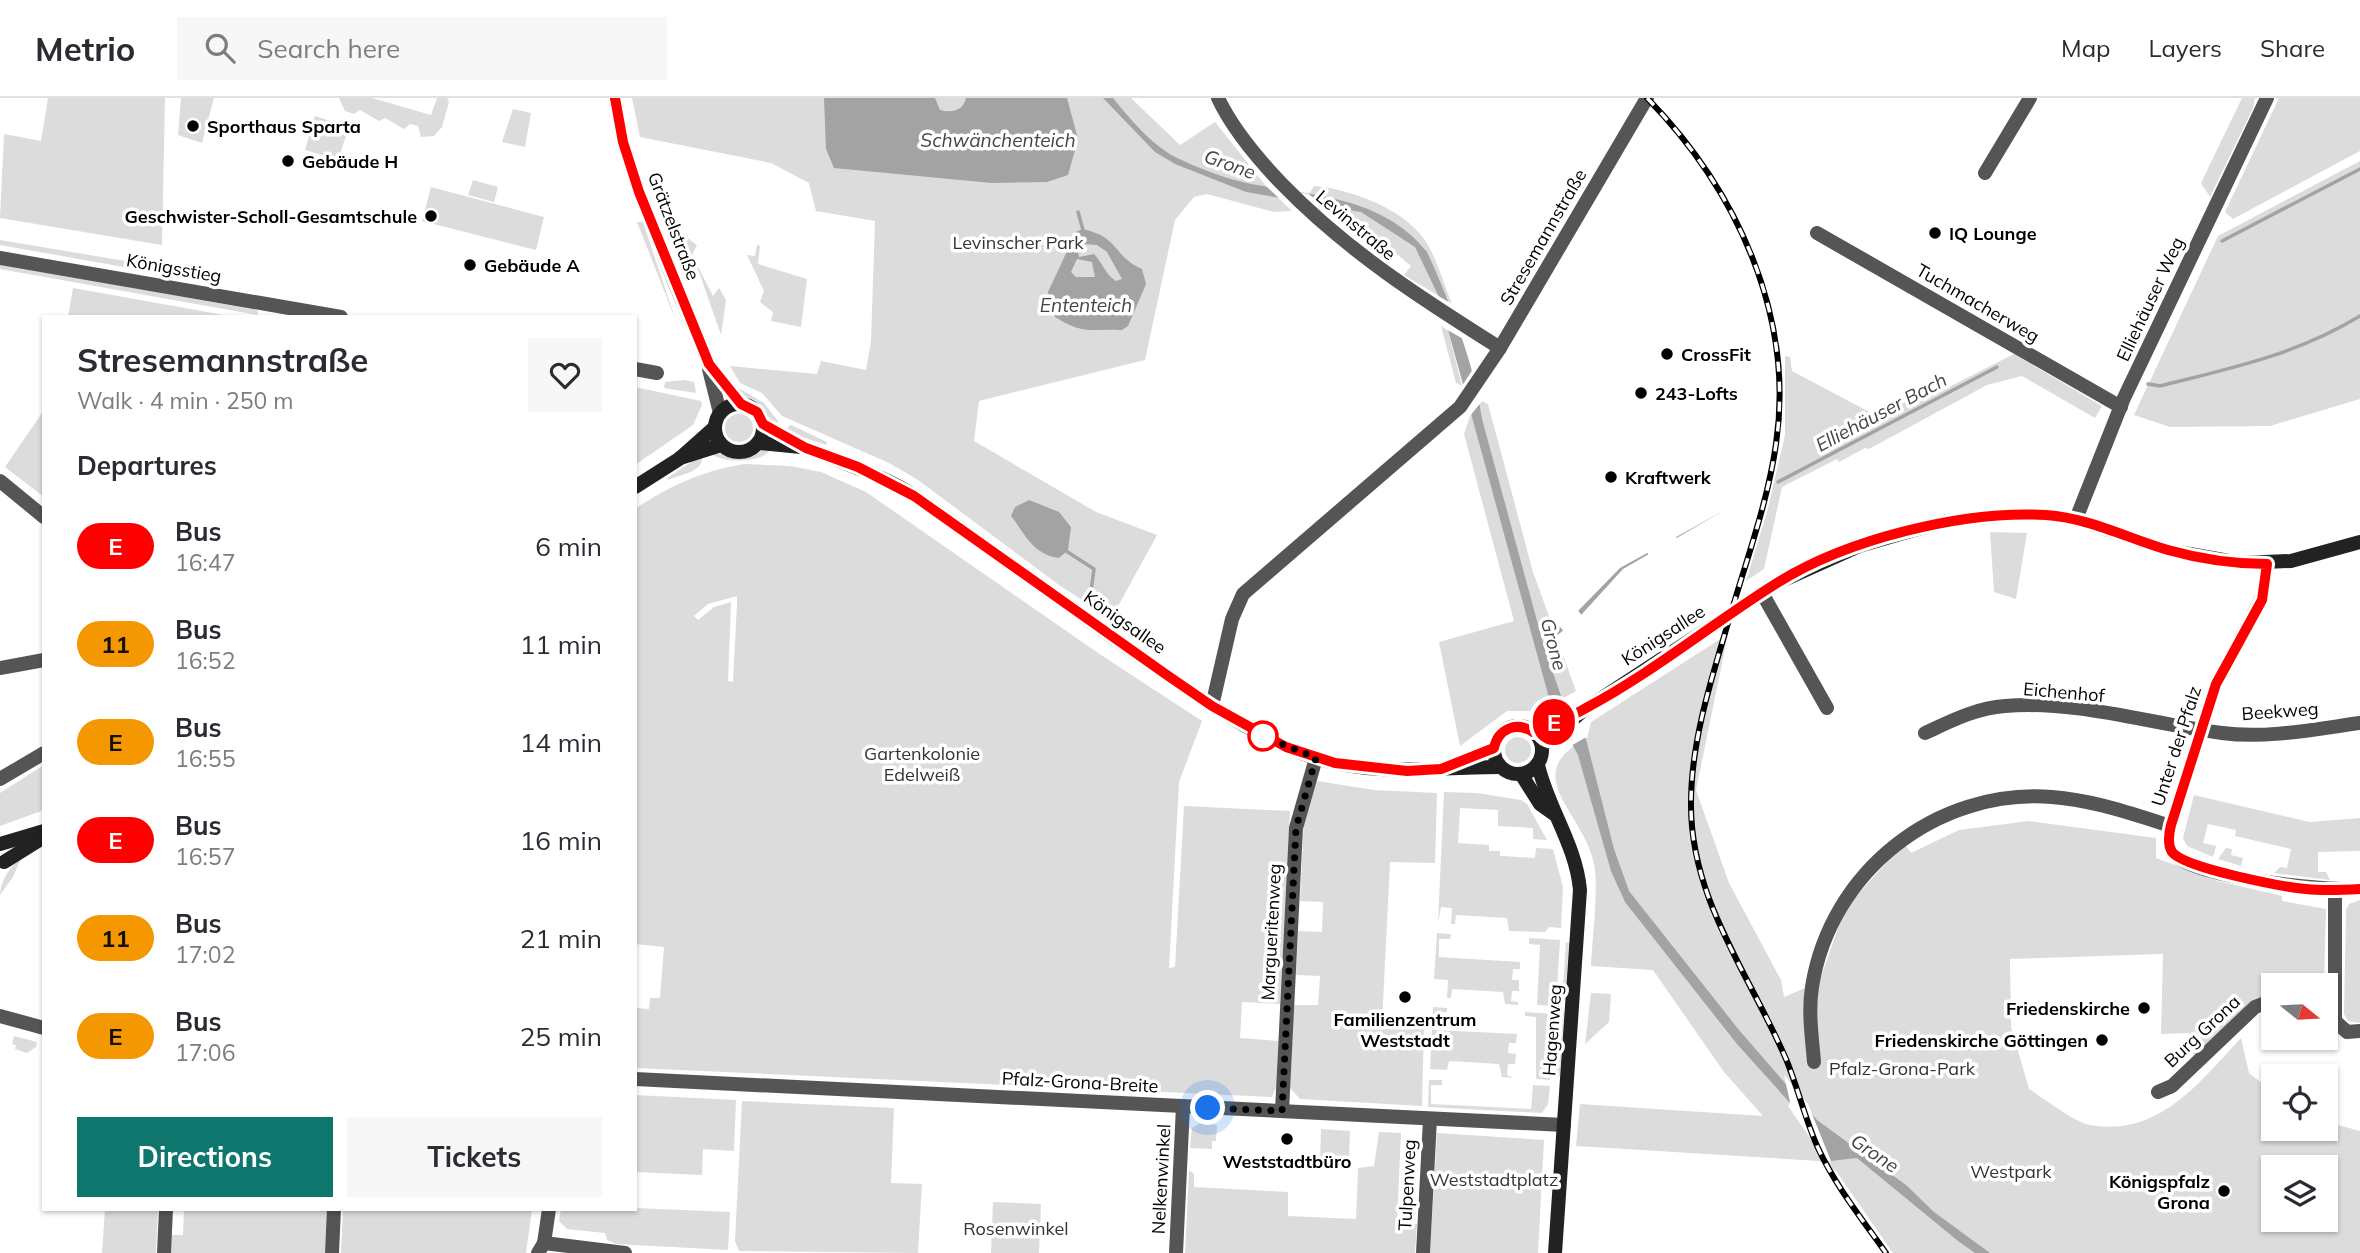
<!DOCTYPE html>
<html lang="en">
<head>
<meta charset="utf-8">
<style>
	:root { --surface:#fff; --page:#f7f7f7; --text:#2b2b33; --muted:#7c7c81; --line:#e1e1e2; --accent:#0f766e }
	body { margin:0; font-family:Mulish,sans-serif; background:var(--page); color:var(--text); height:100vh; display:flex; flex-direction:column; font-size:26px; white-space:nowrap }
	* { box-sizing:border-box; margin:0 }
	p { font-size:23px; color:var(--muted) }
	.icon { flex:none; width:38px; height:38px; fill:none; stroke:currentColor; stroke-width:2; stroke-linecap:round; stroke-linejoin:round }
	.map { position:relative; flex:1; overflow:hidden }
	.panel { position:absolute; left:42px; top:217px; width:595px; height:896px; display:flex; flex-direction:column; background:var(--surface); border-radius:0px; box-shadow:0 2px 5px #0004 }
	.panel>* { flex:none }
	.badge { padding:0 14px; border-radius:23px; font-size:24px; line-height:46px }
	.needle { width:46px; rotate:108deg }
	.tools { position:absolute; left:2261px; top:875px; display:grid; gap:14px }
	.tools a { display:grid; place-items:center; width:77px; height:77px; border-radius:0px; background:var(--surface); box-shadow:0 2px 5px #0004; font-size:35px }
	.you { position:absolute; width:35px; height:35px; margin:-18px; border:5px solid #fff; border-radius:50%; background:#1a73e8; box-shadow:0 0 0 10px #1a73e833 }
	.map>.badge { position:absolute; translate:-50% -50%; box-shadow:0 0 0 4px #fff }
	h2 { padding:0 35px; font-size:26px; line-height:63px }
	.round { display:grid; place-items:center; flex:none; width:74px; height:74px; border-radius:0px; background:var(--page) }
	.head { display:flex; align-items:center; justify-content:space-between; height:119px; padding:0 35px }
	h1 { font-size:33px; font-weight:700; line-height:52px }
	.cta { display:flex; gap:14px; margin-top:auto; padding:14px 35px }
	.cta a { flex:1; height:80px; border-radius:0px; background:var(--accent); color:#fff; font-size:28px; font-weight:700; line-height:80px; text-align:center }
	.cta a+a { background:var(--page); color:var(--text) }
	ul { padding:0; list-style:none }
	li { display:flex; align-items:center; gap:21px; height:98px; padding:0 35px }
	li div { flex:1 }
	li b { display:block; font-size:26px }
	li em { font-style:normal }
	li .badge { min-width:77px; font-weight:700; text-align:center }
	header { display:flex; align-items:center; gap:42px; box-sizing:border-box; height:98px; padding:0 35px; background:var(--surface); border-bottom:2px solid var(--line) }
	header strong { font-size:33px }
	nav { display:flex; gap:38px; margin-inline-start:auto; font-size:24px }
	.search { width:490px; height:63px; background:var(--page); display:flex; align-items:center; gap:18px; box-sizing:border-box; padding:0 24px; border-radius:0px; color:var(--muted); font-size:26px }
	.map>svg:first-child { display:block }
	.green { fill:#dcdcdc; fill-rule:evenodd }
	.water { fill:#a3a3a3; fill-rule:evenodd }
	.pier { fill:#fff }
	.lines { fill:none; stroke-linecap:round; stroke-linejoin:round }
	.stream { stroke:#a3a3a3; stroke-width:3.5 }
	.street { stroke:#555; stroke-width:14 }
	.secondary { stroke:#222; stroke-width:14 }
	.rail-casing { stroke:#000; stroke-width:6 }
	.rail { stroke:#fff; stroke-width:3.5; stroke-dasharray:10; stroke-linecap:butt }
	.line-casing { stroke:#fff; stroke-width:16 }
	.line { stroke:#f00; stroke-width:10 }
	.walk { stroke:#000; stroke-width:7; stroke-dasharray:0 12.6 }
	.poi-dot { fill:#000; stroke:#fff; stroke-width:2.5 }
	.stop-dot { fill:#fff; stroke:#f00; stroke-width:3.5 }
	.labels { text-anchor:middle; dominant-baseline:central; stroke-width:7; stroke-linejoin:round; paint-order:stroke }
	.poi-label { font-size:18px; font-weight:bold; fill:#000; stroke:#fff; text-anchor:start }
	.street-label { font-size:18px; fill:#000; stroke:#fff }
	.park-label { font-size:18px; fill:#333; stroke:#fff }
	.water-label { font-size:19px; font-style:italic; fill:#444; stroke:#fff }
</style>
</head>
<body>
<header>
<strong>Metrio</strong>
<div class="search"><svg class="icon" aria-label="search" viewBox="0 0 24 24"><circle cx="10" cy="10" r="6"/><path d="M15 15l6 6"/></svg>Search here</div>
<nav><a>Map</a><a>Layers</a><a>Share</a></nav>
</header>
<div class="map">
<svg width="2360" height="1155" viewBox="0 0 2360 1155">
	<rect width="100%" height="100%" fill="#fff"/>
	<g class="green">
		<polygon points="48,0 165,0 162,147 0,120 4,36 41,43"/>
		<polygon points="181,0 214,0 202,45 178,37"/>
		<polygon points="339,0 372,0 431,17 437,0 447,0 449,4 442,29 434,38 421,39 418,28 410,26 404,31 385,20 379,23 360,12 354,16 345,13"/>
		<polygon points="632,0 1131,0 1180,47 1215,24 1266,88 1292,113 1274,114 1207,96 1194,99 1175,122 1145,262 979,303 974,343 1096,414 1157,437 1111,521 1059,487 918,382 889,365 782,318 762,295 740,285 730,268 817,276 821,263 866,272 871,243 875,123 816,113 809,85 771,65 640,39"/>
		<polygon points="2242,0 2255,0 2253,10 2210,99 2201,85"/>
		<polygon points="2279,0 2360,0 2360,53 2233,121 2225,114"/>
		<polygon points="513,11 531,15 525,49 502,44"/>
		<polygon points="315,18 349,29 338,62 305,52"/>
		<polygon points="2360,63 2360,301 2270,328 2170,329 2134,317 2218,138"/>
		<polygon points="473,82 498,89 494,104 468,97"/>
		<path d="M1314,88C1350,91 1402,110 1424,141C1437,160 1443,184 1452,206L1404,177L1411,168L1357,123L1349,132L1309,96Z"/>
		<polygon points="431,89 544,119 536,152 422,123"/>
		<polygon points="637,124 643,124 676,223"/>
		<polygon points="683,137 697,147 692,157 713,198 719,190 726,202 721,237 699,174 679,138"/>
		<polygon points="0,142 149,167 152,174 0,147"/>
		<polygon points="757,147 760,148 758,166 807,181 801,229 771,223 773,214 760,204 764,193 747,157 755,158"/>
		<polygon points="0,166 257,212 258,217 0,171"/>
		<polygon points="73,190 235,219 68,219"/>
		<polygon points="1441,228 1448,232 1462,288 1456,285"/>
		<polygon points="2014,256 2102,308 2095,320 2022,278 1987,287 1869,351 1865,350 1839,364 1837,361 1782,389 1764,471 1746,483 1767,414 1785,337 1785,258 1790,259 1792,273 1877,318 1931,291 1933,297"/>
		<polygon points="684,282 694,284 696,295 664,290 665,284"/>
		<polygon points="635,289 701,303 702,307 693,327 635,367"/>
		<polygon points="737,289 764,305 778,323 777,329 760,308 733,290"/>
		<polygon points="1482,303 1488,306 1533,474 1576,593 1541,613 1507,613 1460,648 1439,544 1514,523 1464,336 1470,318"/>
		<polygon points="44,312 44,399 5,369"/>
		<circle cx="739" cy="330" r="14"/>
		<polygon points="791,327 827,344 826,347 784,333"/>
		<path d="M764,352H770C761,366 720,366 709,354L741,359Z"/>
		<path d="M702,357C705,374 681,376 668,382L667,380Z"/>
		<path d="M744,366L790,368L821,374L866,394L1098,555L1202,623L1179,684L1169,870L1175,869L1184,708L1290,713L1280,906L1242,904L1240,940L1278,943L1277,987L1272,999L635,970V910L649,911L650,900H660L664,849L635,846V411C671,387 702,373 744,366ZM737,498V506L733,584L728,583L731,504L714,509L698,522L694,518L708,506Z"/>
		<polygon points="1990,434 2027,435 2016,501 1994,494"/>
		<path d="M1728,536L1696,692L1729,785L1781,882L1784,899L1819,884L1845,811L1904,745L1911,755L1959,732L2029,723L2156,740V760L2218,783L2282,798V803L2326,811L2324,887H2273V898L2196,959L2193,956L2195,944L2189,943V935L2161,936L2163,856L2010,861L2011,929L2029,991C2045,1001 2074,1024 2090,1027C2159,1039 2199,985 2241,940L2249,975L2273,994V1031H2326V1014L2327,1024L2360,1033V1155H1893L1836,1073L1819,1063L1576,1048L1580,1006L1763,1018L1724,974L1653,872L1591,868C1592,840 1599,792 1594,766C1584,714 1517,677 1587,640L1591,624ZM2273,1069H2326V1122H2273Z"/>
		<circle cx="1518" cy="652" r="13"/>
		<polygon points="44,667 44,712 0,728 0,695"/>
		<polygon points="1317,683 1374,692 1437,695 1435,765 1390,764 1382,925 1424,926 1422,1008 1300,1001 1290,990 1294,907 1318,907 1320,878 1296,877 1298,833 1322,834 1323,804 1300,803 1304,722"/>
		<polygon points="1444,694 1477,695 1521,702 1527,706 1547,742 1533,741 1533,730 1498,728 1498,712 1460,710 1458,745 1489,747 1489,753 1500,753 1500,758 1504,758 1535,760 1536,750 1553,751 1563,789 1561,830 1549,829 1545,834 1509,833 1507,820 1456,817 1455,826 1451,826 1452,810 1441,809 1438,825"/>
		<polygon points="2194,697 2310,724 2360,720 2360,753 2318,754 2318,774 2326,774 2330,782 2274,775 2280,769 2287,770 2291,751 2235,738 2236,732 2208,726 2203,745 2216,748 2213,759 2187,748 2183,740"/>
		<polygon points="2226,750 2232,751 2231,757 2243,760 2241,768 2218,761"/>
		<path d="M21,760L13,779L0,797C0,783 10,769 21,760Z"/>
		<polygon points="2360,802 2360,925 2348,923 2344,916 2346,812 2349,806"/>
		<polygon points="1437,835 1451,836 1450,841 1439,841 1439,859 1520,864 1520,871 1513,871 1512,882 1519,882 1519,893 1512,893 1511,903 1518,904 1518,907 1505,906 1503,894 1452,891 1451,900 1447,900 1448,882 1434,881"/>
		<polygon points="1529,840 1560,842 1556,908 1537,907 1540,847 1529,846"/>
		<polygon points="1566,844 1569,845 1565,902 1562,905"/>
		<polygon points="1591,895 1611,896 1609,924 1585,946"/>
		<polygon points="1433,909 1447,910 1447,914 1435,914 1435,932 1517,936 1516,945 1509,945 1508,955 1516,956 1515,966 1508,966 1507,977 1514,980 1502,979 1499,966 1449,963 1447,972 1430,971"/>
		<polygon points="1525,914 1555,916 1550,982 1536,981 1536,919 1525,918"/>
		<polygon points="1561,914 1564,914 1560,978 1556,980"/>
		<polygon points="14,938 37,944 36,949 27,955 15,951 16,947 12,946"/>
		<polygon points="1429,982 1442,982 1442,987 1431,987 1431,1006 1531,1011 1533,987 1550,988 1548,1006 1542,1015 1428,1009"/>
		<polygon points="635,997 736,1002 734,1053 703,1051 702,1077 635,1074"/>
		<polygon points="742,1003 894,1010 891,1085 922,1086 918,1155 739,1153 735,1143"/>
		<polygon points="1200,1025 1217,1027 1216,1043 1212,1043 1212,1051 1190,1050 1192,1030"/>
		<polygon points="1321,1031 1350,1033 1349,1060 1338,1060 1337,1069 1320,1068"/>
		<polygon points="1379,1034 1401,1035 1397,1124 1417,1126 1415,1155 1185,1155 1189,1072 1194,1076 1194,1089 1288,1094 1288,1118 1356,1121 1358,1070 1374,1068"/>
		<polygon points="1437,1035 1544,1042 1538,1155 1430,1155"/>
		<polygon points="993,1104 1041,1106 1039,1155 991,1155"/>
		<polygon points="635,1110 730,1114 728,1152 616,1146 607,1142 605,1135 567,1131 559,1123 561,1111"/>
		<polygon points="105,1111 158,1111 156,1155 102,1155"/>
		<polygon points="184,1111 328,1111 325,1155 171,1155 171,1137 183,1137"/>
		<polygon points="343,1111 532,1111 526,1155 341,1155"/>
	</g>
	<g class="water">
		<path d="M824,0H935L940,12C952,15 963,13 966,0H1067L1078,41L1068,77L1047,84L992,85L834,70L826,51Z"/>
		<path d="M1103,0H1113C1130,21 1151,46 1175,59C1198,70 1226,81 1251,86C1315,98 1383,99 1427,154C1451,207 1474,264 1482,321L1545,552L1550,533L1578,513L1620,470L1725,412L1623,471L1582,516L1552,542L1548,560L1562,601L1586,641L1614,751L1629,793L1739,932L1817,1022L1906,1087L1934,1114L1990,1155H1975L1958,1143L1857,1060L1831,1063L1790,1005L1737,946L1625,804L1611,773L1578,657L1551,607L1439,199L1415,149L1361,114L1246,94L1175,66L1155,54Z"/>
		<path d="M1082,131C1121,139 1112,158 1142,171L1146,186L1128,228L1122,232C1090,230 1086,238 1055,219L1048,194L1076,134ZM1084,146L1097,147L1107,154L1122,181L1116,183C1104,175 1103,165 1094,156L1079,159L1078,153ZM1077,161L1092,164L1095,179H1076L1071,174Z"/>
		<path d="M1029,402L1059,414L1071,429L1068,452L1059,460C1032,456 1026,437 1011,418L1015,409Z"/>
	</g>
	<g class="pier">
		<polygon points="1266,88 1309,96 1324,110 1283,104"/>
		<polygon points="1435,196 1452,206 1465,242 1444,230"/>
		<polygon points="1473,271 1482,303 1470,318 1462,288"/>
		<polygon points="1675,436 1677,442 1682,443 1650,459 1645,451"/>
		<polygon points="1576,510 1583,519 1565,535 1557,525"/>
		<polygon points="1565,599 1588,638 1569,649 1548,609"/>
		<polygon points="1784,977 1808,1006 1831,1063 1826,1063 1788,1008 1790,1004"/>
	</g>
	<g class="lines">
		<g class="stream">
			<polyline points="1078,114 1083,132"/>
			<polyline points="2222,143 2360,71"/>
			<path d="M2148,286L2160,288C2231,270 2296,257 2360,218"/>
			<polyline points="1778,384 1997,269"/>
			<polyline points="1063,451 1094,471 1090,501"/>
		</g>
		<g class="street">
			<polyline points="615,0 623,44 639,94 676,188 709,266 741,306"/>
			<path d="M1218,0C1233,32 1258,61 1282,86C1347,153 1422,201 1500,250"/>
			<polyline points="1985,75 2030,0"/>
			<polyline points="1817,135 2121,309"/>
			<polyline points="0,160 341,219"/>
			<polyline points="635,271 657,275"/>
			<polyline points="709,271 720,315"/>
			<polyline points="0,383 44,419"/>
			<polyline points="2076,421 2124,300 2267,0"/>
			<path d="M2268,466L2261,502L2216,586L2171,728C2169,736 2167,746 2172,754C2191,780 2327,793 2360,791"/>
			<polyline points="1762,495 1827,610"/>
			<polyline points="0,570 44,562"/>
			<polyline points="1212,608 1232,521 1243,496 1460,309 1500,250 1647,0"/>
			<path d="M1925,635C1951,623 1976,610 2005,608C2077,602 2151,626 2222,635C2266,641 2316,631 2360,625"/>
			<polyline points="0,681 44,655"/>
			<polyline points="2335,792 2335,923 2347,934 2360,933"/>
			<polyline points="0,918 44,930"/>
			<path d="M1814,964C1812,939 1808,914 1812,889C1830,774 1936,690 2052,699C2093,702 2132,716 2171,728"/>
			<polyline points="635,981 1564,1027"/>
			<polyline points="2158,994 2172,988 2255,909 2273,902"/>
			<polyline points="1282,1013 1296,730 1316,660"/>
			<polyline points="544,1145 625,1155"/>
			<polyline points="164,1155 166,1111"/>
			<polyline points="332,1155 334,1111"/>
			<polyline points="538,1155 544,1145 549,1111"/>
			<polyline points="1176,1155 1183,1008"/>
			<polyline points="1423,1155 1430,1021"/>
		</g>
		<g class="secondary">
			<circle cx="739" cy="330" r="24"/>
			<path d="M763,326C777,334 791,343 805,349C842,366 882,376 916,399C1001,457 1082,520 1168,578C1214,609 1262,643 1316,660C1377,679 1438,669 1500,669"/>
			<polyline points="759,345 801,349"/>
			<polyline points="680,360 721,347"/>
			<polyline points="635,389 679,361 715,329"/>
			<circle cx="1518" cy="652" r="24"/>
			<polyline points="1533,634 1580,613"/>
			<polyline points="1542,648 1585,611 1779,484 1859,448 1907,434 1948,423 2006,417 2046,417 2076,421 2167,452 2240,465 2291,463 2360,444"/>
			<path d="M1538,667C1548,710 1576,747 1580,792L1555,1155"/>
			<polyline points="1446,669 1494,650"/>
			<polyline points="1521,676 1540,706 1554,716"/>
			<polyline points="0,746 44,733"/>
			<polyline points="4,764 44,739"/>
		</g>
		<g class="rail-casing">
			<path id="rail" d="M1647,0C1736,91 1795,217 1776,346C1768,403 1747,460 1731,515C1713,576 1691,641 1691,705C1690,801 1750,877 1786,961C1798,990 1805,1021 1818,1050C1835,1087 1862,1121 1886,1155"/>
		</g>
		<use href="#rail" class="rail"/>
	</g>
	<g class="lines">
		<g class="line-casing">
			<path id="line" d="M615,0L623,44L639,94L709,266L741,306L757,314L763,326L806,350L858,369L914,398L1164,575L1212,608L1286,649L1335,665L1407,673L1441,671L1494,650C1498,631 1516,623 1533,634C1550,625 1570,620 1586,610C1652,575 1713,525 1777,485C1847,441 1964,412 2046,417C2089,420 2127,440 2168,452C2200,461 2234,466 2267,466L2262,502L2216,586L2171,727C2169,735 2167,746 2172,754C2184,770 2283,789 2306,791C2324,793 2342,792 2360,791"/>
		</g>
		<use href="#line" class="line"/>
		<polyline class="walk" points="1208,1010 1282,1013 1296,730 1316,660 1263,638"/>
	</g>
	<g class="poi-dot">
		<circle cx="193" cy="28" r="7"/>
		<circle cx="288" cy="63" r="7"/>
		<circle cx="431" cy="118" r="7"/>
		<circle cx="1935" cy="135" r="7"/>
		<circle cx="470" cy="167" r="7"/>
		<circle cx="1667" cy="256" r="7"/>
		<circle cx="1641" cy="295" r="7"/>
		<circle cx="1611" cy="379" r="7"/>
		<circle cx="1405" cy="899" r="7"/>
		<circle cx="2144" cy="910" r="7"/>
		<circle cx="2102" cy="942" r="7"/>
		<circle cx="1287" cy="1041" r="7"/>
		<circle cx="2224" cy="1093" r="7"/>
	</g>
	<circle class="stop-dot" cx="1263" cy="638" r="14"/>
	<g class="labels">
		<g class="poi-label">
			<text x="207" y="28">Sporthaus Sparta</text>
			<text x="302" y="63">Gebäude H</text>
			<text x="417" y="118" text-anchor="end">Geschwister-Scholl-Gesamtschule</text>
			<text x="1949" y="135">IQ Lounge</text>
			<text x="484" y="167">Gebäude A</text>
			<text x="1681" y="256">CrossFit</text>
			<text x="1655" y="295">243-Lofts</text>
			<text x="1625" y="379">Kraftwerk</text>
			<text x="2130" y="910" text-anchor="end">Friedenskirche</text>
			<text x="1405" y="921" text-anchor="middle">Familienzentrum<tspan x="1405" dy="21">Weststadt</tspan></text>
			<text x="2088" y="942" text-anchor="end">Friedenskirche Göttingen</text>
			<text x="1287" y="1063" text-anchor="middle">Weststadtbüro</text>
			<text x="2210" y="1083" text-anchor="end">Königspfalz<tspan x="2210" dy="21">Grona</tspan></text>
		</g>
		<g class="street-label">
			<text transform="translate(1356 127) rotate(40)">Levinstraße</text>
			<text transform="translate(674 128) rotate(69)">Grätzelstraße</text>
			<text transform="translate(1543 139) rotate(-60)">Stresemannstraße</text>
			<text transform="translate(174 170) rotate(10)">Königsstieg</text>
			<text transform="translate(2150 201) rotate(-65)">Elliehäuser Weg</text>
			<text transform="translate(1978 205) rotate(30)">Tuchmacherweg</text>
			<text transform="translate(1125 524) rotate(35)">Königsallee</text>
			<text transform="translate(1663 537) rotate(-33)">Königsallee</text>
			<text transform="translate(2064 594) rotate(5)">Eichenhof</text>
			<text transform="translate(2280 613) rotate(-4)">Beekweg</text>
			<text transform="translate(2176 648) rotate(-72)">Unter der Pfalz</text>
			<text transform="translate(1271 834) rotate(-87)">Margueritenweg</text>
			<text transform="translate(1552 932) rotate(-86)">Hagenweg</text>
			<text transform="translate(2202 933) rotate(-43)">Burg Grona</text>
			<text transform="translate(1080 984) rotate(3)">Pfalz-Grona-Breite</text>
			<text transform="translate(1161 1081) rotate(-87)">Nelkenwinkel</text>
			<text transform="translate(1407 1087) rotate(-87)">Tulpenweg</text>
		</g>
		<g class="park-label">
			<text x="1018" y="144">Levinscher Park</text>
			<text x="922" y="655">Gartenkolonie<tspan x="922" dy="21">Edelweiß</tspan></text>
			<text x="1902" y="970">Pfalz-Grona-Park</text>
			<text x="2011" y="1073">Westpark</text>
			<text x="1494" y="1081">Weststadtplatz</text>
			<text x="1016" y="1130">Rosenwinkel</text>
		</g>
		<g class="water-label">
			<text x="998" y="42">Schwänchenteich</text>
			<text transform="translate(1230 66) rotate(20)">Grone</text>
			<text x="1086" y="207">Ententeich</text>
			<text transform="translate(1881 314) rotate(-28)">Elliehäuser Bach</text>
			<text transform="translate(1554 546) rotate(75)">Grone</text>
			<text transform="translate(1875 1055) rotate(34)">Grone</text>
		</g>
	</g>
</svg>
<div class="tools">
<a><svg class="needle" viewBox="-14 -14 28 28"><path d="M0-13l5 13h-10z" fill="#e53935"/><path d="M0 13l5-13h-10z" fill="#7c7c81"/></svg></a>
<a><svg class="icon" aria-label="locate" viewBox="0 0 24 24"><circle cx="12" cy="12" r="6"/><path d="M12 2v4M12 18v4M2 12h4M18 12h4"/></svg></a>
<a><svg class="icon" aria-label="layers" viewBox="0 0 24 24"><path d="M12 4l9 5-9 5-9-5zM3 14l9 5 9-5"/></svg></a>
</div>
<div class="you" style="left:1208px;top:1010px"></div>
<b class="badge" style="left:1554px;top:624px;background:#f00;color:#fff">E</b>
<section class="panel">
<div class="head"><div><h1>Stresemannstraße</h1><p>Walk · 4 min · 250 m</p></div><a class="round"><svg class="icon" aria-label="heart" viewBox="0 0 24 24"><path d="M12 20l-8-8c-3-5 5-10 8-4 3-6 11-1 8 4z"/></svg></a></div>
<h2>Departures</h2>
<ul>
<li><span class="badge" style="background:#f00;color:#fff">E</span><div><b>Bus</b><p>16:47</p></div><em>6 min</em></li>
<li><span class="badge" style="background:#f49700;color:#111">11</span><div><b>Bus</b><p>16:52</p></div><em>11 min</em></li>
<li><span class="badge" style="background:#f49700;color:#111">E</span><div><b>Bus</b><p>16:55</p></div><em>14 min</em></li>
<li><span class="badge" style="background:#f00;color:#fff">E</span><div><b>Bus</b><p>16:57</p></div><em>16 min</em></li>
<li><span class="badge" style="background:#f49700;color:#111">11</span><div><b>Bus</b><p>17:02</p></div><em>21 min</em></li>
<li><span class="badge" style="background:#f49700;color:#111">E</span><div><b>Bus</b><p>17:06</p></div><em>25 min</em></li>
</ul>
<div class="cta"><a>Directions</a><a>Tickets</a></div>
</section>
</div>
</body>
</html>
